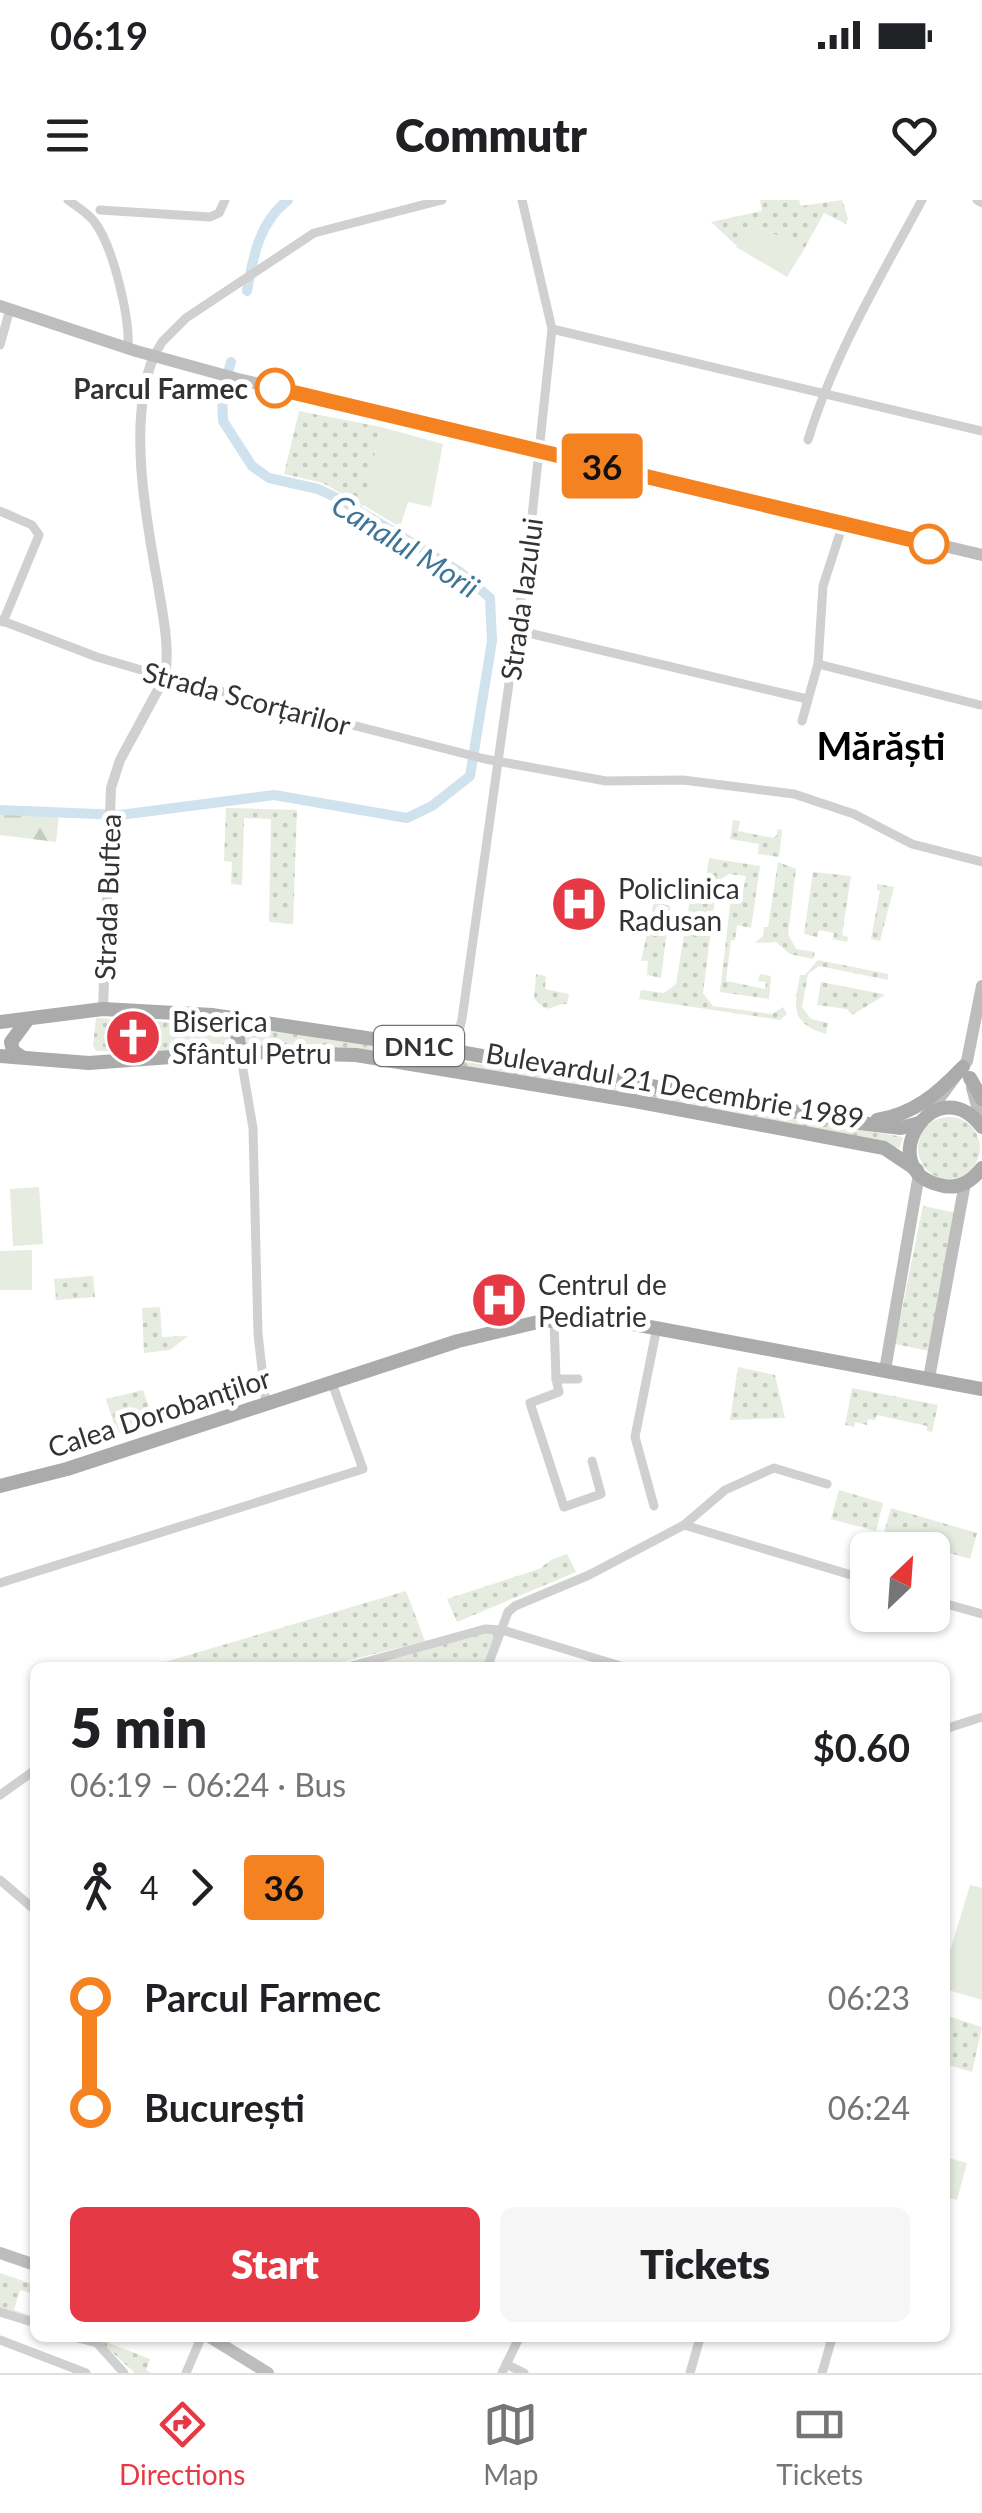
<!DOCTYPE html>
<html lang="en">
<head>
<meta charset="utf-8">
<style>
	:root { --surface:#fff; --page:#f6f6f6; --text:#202124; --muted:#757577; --line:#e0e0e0; --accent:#e63946 }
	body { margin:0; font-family:Lato,sans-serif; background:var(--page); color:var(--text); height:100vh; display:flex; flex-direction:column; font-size:38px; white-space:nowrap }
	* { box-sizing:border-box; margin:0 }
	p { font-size:32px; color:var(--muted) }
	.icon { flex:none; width:55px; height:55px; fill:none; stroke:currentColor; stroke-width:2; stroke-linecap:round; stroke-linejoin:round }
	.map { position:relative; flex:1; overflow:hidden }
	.sheet { position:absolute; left:30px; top:1462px; width:920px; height:680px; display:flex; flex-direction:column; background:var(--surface); border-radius:15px; box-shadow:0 2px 8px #0004 }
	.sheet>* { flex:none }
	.badge { padding:0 20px; border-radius:8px; font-size:35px; line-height:65px }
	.needle { width:65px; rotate:25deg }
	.controls { position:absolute; left:850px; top:1332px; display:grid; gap:20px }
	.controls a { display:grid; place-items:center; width:100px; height:100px; border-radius:15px; background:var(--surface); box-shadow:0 2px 8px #0004; font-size:50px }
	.map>.badge { position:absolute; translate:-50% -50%; box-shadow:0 0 0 5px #fff }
	.legs { display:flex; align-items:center; gap:15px; height:110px; padding:0 40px; font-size:32px }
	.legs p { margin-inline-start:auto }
	.head { display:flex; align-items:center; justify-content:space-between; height:170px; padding:0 40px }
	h1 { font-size:55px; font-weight:800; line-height:75px }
	.cta { display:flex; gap:20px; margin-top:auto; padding:20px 40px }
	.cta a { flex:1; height:115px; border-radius:15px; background:var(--accent); color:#fff; font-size:40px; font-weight:800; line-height:115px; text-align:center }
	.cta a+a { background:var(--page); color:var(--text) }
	ul { padding:0 40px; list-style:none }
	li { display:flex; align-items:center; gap:35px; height:110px; font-size:38px }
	li i { display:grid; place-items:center; width:15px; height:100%; margin:0 12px; background:currentColor }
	li i::after { content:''; width:25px; height:25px; margin:-12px; border:8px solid; border-radius:50%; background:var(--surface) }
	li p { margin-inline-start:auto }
	li:first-child i { background:linear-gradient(#0000 50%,currentColor 0) }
	li:last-child i { background:linear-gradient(currentColor 50%,#0000 0) }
	.status { display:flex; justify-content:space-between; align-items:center; height:70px; padding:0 50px; background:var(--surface); direction:ltr }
	.status svg { height:28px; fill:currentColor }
	header { display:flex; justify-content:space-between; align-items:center; height:130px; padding:0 40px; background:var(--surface); font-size:45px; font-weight:800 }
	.tabs { display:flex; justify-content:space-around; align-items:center; height:140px; border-top:2px solid var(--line); background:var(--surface); font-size:28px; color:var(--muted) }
	.tabs a { display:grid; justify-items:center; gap:5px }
	.tabs .selected { color:var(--accent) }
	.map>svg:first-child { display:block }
	.grass { fill:url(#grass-dots) }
	.forest { fill:url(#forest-firs) }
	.garden { fill:#e6ecdf }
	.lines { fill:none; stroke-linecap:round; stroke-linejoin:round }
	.canal { stroke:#cfe2ee; stroke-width:10 }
	.minor { stroke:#d0d0d0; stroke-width:9 }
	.tertiary { stroke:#d0d0d0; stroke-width:10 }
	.secondary { stroke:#bdbdbd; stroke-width:12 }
	.primary { stroke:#ababab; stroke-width:14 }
	.line-1-casing { stroke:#fff; stroke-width:22 }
	.line-1 { stroke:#f58220; stroke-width:15 }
	.stop-1-dot { fill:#fff; stroke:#f58220; stroke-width:5 }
	.labels { text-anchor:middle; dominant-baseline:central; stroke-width:10; stroke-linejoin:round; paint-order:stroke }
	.shield { fill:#fff; stroke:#707070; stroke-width:2.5 }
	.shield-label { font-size:25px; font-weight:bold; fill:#333 }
	.stop-label { font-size:28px; font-weight:bold; fill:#333; stroke:#fff; text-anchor:end }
	.street-label { font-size:28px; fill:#333; stroke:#fff }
	.poi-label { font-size:28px; fill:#333; stroke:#fff; text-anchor:start }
	.water-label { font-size:30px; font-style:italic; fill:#3f7597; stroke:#fff }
	.district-label { font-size:38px; font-weight:bold; fill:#000; stroke:#fff }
</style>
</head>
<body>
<div class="status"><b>06:19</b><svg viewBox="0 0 49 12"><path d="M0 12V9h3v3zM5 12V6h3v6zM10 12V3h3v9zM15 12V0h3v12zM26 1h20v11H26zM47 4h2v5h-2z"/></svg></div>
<header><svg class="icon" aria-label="menu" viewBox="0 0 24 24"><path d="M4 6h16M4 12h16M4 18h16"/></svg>Commutr<svg class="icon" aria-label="heart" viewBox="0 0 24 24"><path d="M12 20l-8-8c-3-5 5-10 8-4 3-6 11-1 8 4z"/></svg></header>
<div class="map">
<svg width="982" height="2173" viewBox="0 0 982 2173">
	<defs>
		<pattern id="grass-dots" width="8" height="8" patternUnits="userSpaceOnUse" patternTransform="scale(2.5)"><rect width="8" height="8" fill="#e6ecdf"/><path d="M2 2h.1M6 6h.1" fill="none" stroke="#c6cbc0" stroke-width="1.8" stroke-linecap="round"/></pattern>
		<pattern id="forest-firs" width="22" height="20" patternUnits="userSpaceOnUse" patternTransform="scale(2.5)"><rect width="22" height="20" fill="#e6ecdf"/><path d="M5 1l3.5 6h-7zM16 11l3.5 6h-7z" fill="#c6cbc0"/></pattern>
	</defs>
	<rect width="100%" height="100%" fill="#fff"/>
	<g class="grass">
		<polygon points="760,0 799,0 801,6 842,0 848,18 846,24 824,13 803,51 752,21 737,46 711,22 762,11"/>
		<polygon points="299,211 381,227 363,306 323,283 284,274"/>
		<polygon points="226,608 297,610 293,724 269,722 271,619 244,618 242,685 231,684 232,662 224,661"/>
		<polygon points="733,620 740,621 738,631 773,638 777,635 777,629 782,630 779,657 758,654 759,644 730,639"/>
		<polygon points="709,658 760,666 751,728 737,725 735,740 731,740 726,781 765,789 766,782 758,781 760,774 771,776 769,799 720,792 732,689 743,691 746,676 729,674 717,682 703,793 713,806 772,814 783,807 787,814 780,820 639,799 641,790 664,793 676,784 690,699 681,688 660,684 660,679 705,686"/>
		<polygon points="778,662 796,669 788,734 796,749 815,752 813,759 790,754 776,742 755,743 763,736 764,727 768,727"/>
		<polygon points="813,672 851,676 842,735 848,737 847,742 833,739 834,733 819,730 817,737 804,734"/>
		<polygon points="877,684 894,687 880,741 871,739 880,691 877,690"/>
		<polygon points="654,702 670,706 661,778 647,775 648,761 641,761"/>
		<path d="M818,760L888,774V780L819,766L808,774L802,807L811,819L828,823L826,834C790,823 794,808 800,775H805Z"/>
		<path d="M536,774L546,776L545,789L569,794L567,804C551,803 550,818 534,798Z"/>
		<polygon points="821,782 882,794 885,795 852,815 847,809 817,805"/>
		<polygon points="96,818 221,825 230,830 233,840 227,847 164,852 96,851 93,845"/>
		<polygon points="240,823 903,937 900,948 377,853 328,847 243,846"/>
		<circle cx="949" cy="948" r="31"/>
		<polygon points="923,1006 957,1013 929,1151 895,1144"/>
		<polygon points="93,1076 95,1097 56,1100 54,1079"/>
		<polygon points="160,1107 162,1137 188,1136 170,1150 144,1153 142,1108"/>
		<polygon points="738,1167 775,1175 785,1218 730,1220"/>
		<polygon points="852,1188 938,1205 932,1232 927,1231 927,1226 877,1215 875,1220 868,1219 867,1225 855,1222 854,1227 845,1225"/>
		<polygon points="143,1190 154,1221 117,1233 106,1199"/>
		<polygon points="839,1290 883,1303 876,1331 831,1319"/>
		<polygon points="891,1308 977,1333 970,1359 884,1333"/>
		<polygon points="567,1354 576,1372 457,1422 447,1399 539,1369 551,1360"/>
		<polygon points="406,1391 425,1441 323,1467 148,1467"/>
		<polygon points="502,1430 487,1467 344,1468 448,1439"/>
		<polygon points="945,1815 982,1827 972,1872 945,1864"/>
		<polygon points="0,2073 35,2085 35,2094 20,2090 14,2110 35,2117 35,2120 0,2108"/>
		<polygon points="89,2138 110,2138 109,2143 150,2159 146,2170 151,2173 135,2173 113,2153"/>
	</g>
	<polygon class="forest" points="0,613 59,615 56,642 0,635"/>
	<g class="garden">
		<polygon points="752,21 803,51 787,77 736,47"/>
		<polygon points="381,227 443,244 431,307 408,302 400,327 363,305"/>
		<polygon points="39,987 43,1044 13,1046 10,989"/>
		<polygon points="32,1050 32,1090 0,1090 0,1051"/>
		<polygon points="936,1323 973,1334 967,1354 929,1343"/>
		<polygon points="970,1685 982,1688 982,1800 945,1789 945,1768"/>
		<polygon points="945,1957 967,1963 957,2000 945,1997"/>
	</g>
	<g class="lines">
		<g class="canal">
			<path d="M247,91C253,57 259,22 288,0"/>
			<polyline points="0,610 120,615 274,595 407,618 432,606 470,576 492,441 490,398 460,372 341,300 318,289 269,278 252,266 223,221 222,194 231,162"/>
		</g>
		<g class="minor">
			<path d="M68,0C76,6 86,12 93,20C113,44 130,118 128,148"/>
			<polyline points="977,0 982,3"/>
			<polyline points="100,10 210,17 219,13 225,0"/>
			<polyline points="552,129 982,231"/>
			<polyline points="0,145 10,109"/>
			<polyline points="154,156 162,142 186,118 314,33 442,0"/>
			<path d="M808,240C834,155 880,78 922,0"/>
			<polyline points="0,311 32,325 39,335 3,422"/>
			<polyline points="0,420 97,457 165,477 485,559 606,581 683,580 794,594 854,614 912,644 982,662"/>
			<polyline points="516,430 807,499"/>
			<polyline points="818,464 980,505"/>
			<polyline points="802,521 818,464 823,386 843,324"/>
			<polyline points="454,851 462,819 531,326 552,129 522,0"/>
			<polyline points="240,852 253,928 258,1134 266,1204"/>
			<polyline points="554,1120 556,1179 578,1179"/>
			<polyline points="556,1179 559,1192 530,1203 564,1307 601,1294 592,1261"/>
			<polyline points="654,1306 635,1237 657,1127"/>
			<polyline points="684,1325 868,1380"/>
			<polyline points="0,1383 363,1269 332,1183"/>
			<polyline points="932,1400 982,1414"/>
			<polyline points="344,1468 485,1429 502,1430 627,1468"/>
			<polyline points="487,1468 508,1412 515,1406 589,1375 684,1325 725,1290 774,1268 827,1284"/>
			<polyline points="945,1529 982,1517"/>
			<polyline points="0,1595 35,1570"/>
			<polyline points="0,1680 35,1710"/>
			<polyline points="0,2112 35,2123"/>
			<polyline points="78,2138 97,2143 124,2173"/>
			<polyline points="0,2140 86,2173"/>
			<polyline points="506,2164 524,2173"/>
			<polyline points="186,2173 201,2138"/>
			<polyline points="502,2173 519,2138"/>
			<polyline points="690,2173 700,2138"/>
			<polyline points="822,2173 832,2138"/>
		</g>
		<path class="tertiary" d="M103,809L111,588L120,560L165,477C170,447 163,416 158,385C146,319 127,219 154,156"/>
		<g class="secondary">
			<polyline points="0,106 136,151 238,179 982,355"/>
			<polyline points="972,888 982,924"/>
			<polyline points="928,914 967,861 982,786"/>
			<polyline points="885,1170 919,974"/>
			<polyline points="929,1178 965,983"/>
			<polyline points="0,2053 35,2065"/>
			<polyline points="211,2138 268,2173"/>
		</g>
		<g class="primary">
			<polyline points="235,819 240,852"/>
			<polyline points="0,822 103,809 212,815 454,851 860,923 901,928 919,923"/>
			<polyline points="0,856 89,863 240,852 356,855 635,901 884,948 917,970"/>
			<polyline points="22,857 13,851 11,842 28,819"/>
			<polyline points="970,878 982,899"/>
			<path d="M877,920C914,914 937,894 963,867"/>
			<path d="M982,927C935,865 871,969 940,985C957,990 971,982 982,968"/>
			<polyline points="0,1286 67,1269 458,1141 542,1121 607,1119 982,1189"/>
		</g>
	</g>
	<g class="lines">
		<g class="line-1-casing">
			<polyline id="line-1" points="275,188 929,344"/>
		</g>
		<use href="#line-1" class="line-1"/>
	</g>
	<defs>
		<g id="hospital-disc" transform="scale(2.875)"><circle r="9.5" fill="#e63946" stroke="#fff"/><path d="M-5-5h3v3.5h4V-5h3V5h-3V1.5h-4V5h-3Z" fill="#fff"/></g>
		<g id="church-disc" transform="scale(2.875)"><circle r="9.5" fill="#e63946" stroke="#fff"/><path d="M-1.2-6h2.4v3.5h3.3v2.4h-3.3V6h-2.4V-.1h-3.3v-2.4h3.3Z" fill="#fff"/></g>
	</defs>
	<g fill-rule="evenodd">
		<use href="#hospital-disc" x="579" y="704"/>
		<use href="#church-disc" x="133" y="837"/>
		<use href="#hospital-disc" x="499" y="1100"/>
	</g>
	<g class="stop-1-dot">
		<circle cx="275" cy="188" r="18"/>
		<circle cx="929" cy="344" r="18"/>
	</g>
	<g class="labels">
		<rect class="shield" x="374" y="826" width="90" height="40" rx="8"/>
		<g class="shield-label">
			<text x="419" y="846">DN1C</text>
		</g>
		<g class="stop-label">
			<text x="248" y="188">Parcul Farmec</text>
		</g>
		<g class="street-label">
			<text transform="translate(521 399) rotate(-82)">Strada Iazului</text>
			<text transform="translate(247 498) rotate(15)">Strada Scorțarilor</text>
			<text transform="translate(107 697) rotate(-88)">Strada Buftea</text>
			<text transform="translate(675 885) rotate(10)">Bulevardul 21 Decembrie 1989</text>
			<text transform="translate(159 1212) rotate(-18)">Calea Dorobanților</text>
		</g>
		<g class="poi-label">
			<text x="618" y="688">Policlinica<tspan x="618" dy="32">Radusan</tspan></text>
			<text x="172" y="821">Biserica<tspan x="172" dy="32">Sfântul Petru</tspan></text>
			<text x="538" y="1084">Centrul de<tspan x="538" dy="32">Pediatrie</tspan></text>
		</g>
		<g class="water-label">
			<text transform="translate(406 345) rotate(32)">Canalul Morii</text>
		</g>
		<g class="district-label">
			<text x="881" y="545">Mărăști</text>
		</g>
	</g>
</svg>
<div class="controls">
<a><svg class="needle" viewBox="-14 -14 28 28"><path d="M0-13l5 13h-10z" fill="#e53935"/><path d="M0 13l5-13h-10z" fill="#757577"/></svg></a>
</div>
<b class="badge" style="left:602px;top:266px;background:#f58220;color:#111">36</b>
<section class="sheet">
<div class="head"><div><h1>5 min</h1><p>06:19 – 06:24 · Bus</p></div><b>$0.60</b></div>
<div class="legs"><svg class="icon" aria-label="walk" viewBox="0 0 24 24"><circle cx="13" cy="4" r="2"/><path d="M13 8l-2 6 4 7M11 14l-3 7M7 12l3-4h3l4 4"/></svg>4<svg class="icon" aria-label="forward" viewBox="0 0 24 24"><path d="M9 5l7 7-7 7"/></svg><b class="badge" style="background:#f58220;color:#111">36</b></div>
<ul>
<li><i style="color:#f58220"></i><b>Parcul Farmec</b><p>06:23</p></li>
<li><i style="color:#f58220"></i><b>București</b><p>06:24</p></li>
</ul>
<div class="cta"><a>Start</a><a>Tickets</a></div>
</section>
</div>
<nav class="tabs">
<a class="selected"><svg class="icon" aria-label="directions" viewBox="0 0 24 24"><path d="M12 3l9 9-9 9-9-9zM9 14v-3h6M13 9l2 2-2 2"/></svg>Directions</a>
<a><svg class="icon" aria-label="map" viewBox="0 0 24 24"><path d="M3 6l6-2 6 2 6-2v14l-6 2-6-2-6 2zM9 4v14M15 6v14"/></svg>Map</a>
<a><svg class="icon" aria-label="tickets" viewBox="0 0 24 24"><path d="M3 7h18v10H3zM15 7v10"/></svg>Tickets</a>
</nav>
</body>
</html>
